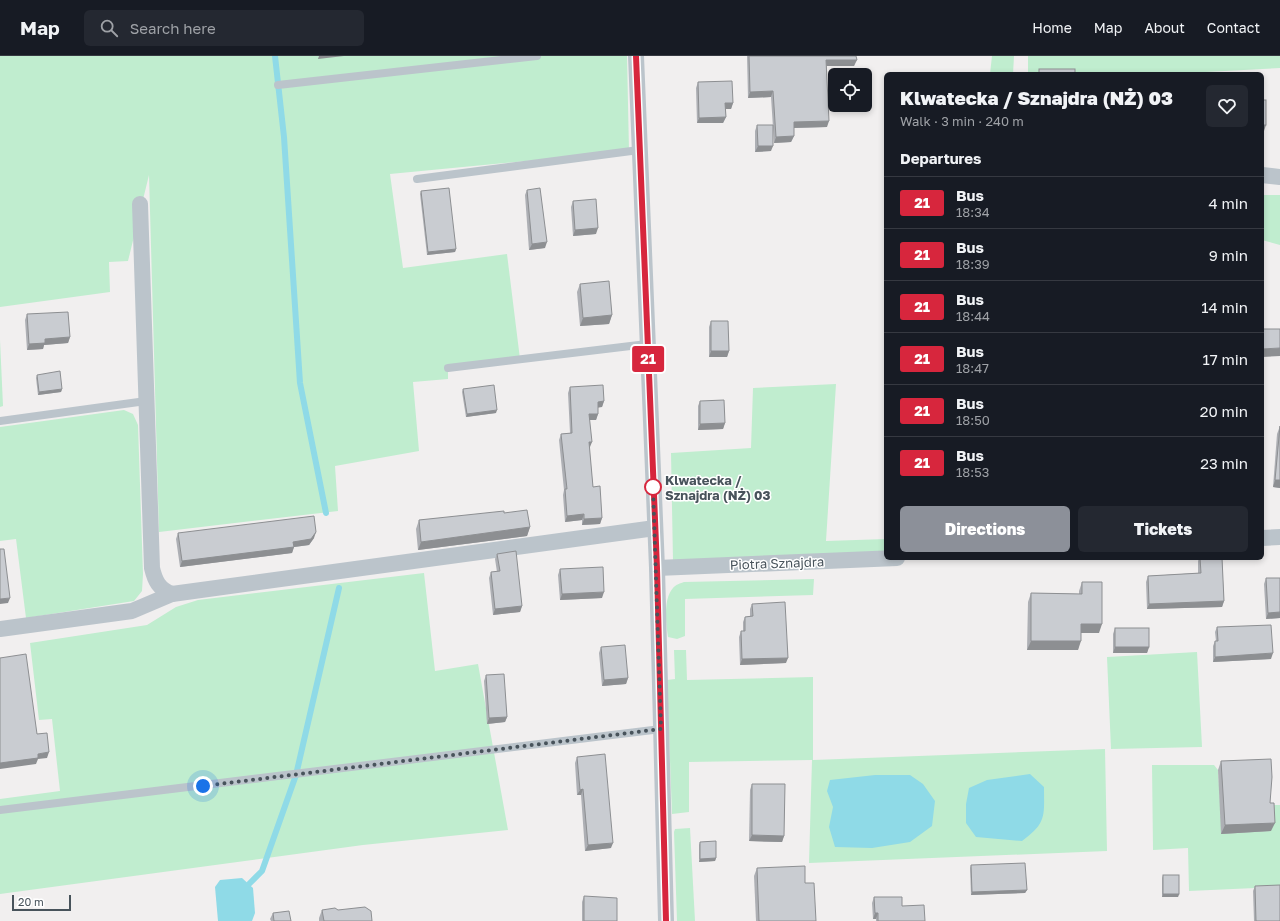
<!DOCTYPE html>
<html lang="en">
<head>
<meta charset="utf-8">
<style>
	:root { --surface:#171b24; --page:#242831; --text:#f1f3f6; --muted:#9ea1a6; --line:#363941; --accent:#8c9099 }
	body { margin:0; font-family:"Golos Text",sans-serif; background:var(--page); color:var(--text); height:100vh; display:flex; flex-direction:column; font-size:15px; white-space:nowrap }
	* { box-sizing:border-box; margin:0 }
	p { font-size:13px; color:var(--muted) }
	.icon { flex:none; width:22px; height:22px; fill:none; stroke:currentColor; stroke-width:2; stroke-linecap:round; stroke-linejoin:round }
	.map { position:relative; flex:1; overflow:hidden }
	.side { position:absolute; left:884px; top:16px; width:380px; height:488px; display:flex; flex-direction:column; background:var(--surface); border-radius:6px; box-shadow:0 2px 6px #0003 }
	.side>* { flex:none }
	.badge { padding:0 8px; border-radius:3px; font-size:14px; line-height:26px }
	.controls { position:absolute; left:828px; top:12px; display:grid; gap:8px }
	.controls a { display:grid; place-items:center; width:44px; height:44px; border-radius:6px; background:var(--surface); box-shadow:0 2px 6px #0003; font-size:20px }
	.scale { position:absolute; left:12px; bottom:10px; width:59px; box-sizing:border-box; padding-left:4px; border:2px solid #48535b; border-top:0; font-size:11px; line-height:14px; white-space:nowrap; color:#48535b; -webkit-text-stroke:3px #fff; paint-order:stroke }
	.you { position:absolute; width:20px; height:20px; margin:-10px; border:3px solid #fff; border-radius:50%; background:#1a73e8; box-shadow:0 0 0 6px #1a73e833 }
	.map>.badge { position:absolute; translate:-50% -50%; box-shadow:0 0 0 2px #fff }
	h2 { padding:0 16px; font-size:15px; line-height:36px }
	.round { display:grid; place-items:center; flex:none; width:42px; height:42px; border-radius:6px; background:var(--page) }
	.head { display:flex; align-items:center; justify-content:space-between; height:68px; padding:0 16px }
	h1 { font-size:19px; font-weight:800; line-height:30px }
	.cta { display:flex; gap:8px; margin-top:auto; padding:8px 16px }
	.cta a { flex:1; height:46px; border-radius:6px; background:var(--accent); color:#fff; font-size:16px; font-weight:800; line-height:46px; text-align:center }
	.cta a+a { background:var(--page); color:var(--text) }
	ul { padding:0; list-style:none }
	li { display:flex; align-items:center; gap:12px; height:52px; padding:0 16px; border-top:1px solid var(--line) }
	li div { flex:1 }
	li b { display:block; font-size:15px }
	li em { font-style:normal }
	li .badge { min-width:44px; font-weight:700; text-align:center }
	header { display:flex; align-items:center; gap:24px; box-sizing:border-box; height:56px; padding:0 20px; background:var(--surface); border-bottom:1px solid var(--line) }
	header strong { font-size:19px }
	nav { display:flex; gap:22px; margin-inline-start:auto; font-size:14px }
	.search { width:280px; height:36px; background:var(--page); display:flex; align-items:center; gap:10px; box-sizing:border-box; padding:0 14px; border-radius:6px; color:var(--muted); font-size:15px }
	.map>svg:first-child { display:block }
	.green { fill:#c0edcf }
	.water { fill:#8fdae7 }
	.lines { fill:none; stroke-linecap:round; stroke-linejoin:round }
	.stream { stroke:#8fdae7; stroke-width:6 }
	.lane { stroke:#bbc4cb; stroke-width:8 }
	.street { stroke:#bbc4cb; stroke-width:16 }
	.wall { fill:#adafb4 }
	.shaded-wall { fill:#8d8f92 }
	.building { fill:#c9ccd1; stroke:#8d8f92 }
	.line-casing { stroke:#fff; stroke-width:9 }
	.line { stroke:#d7263d; stroke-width:6 }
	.walk { stroke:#48535b; stroke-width:4; stroke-dasharray:0 7.2 }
	.stop-dot { fill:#fff; stroke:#d7263d; stroke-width:2 }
	.labels { text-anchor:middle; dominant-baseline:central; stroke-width:3; stroke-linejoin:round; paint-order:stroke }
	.stop-label { font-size:13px; font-weight:bold; fill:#48535b; stroke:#fff; text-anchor:start }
	.street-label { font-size:13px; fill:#48535b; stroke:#fff }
</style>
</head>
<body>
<header>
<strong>Map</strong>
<div class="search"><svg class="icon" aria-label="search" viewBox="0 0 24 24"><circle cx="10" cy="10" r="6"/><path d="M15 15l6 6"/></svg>Search here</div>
<nav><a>Home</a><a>Map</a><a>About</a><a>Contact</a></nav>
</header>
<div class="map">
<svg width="1280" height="865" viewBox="0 0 1280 865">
	<rect width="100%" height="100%" fill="#f1efef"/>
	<g class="green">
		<polygon points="0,0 627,0 629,95 390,118 403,212 507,198 520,303 448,313 448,323 413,326 419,395 335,410 338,455 159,476 149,119 128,205 109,206 110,236 0,251"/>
		<polygon points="992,0 1014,0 1013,18 990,18"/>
		<polygon points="1028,0 1280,0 1280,12 1168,18 1028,17"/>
		<polygon points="1262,139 1280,139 1280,189 1262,184"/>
		<polygon points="0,284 3,350 0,351"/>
		<polygon points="836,328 826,485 886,483 886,495 673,505 671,397 751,392 753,332"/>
		<polygon points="124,354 133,358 138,369 143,518 142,535 134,545 26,562 16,483 0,485 0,371"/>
		<polygon points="424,517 435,615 478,608 508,774 363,789 0,838 0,743 60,735 52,663 39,664 30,587 147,569 176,551 198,544"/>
		<path d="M814,523L813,539L685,543V580L677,583L668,581C666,568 663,543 673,532C675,529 681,527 684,526Z"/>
		<polygon points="674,594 686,594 687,624 813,621 813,704 1105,693 1107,795 809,807 812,704 689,706 689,756 672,758 667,624 675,623"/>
		<polygon points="1197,596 1202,691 1111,693 1107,601"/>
		<polygon points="1152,709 1214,709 1218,714 1222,778 1268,749 1280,749 1280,831 1189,835 1188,792 1153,794"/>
		<polygon points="690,772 695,865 677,865 674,776 675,773"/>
	</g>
	<g class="water">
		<path d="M1030,718L1044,731C1044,760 1047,767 1022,785L976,781L966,767V748L969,732L987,724Z"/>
		<polygon points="875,719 910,719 923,728 935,745 932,770 910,786 872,792 835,791 829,771 833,751 827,735 830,724"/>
		<polygon points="242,822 253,832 255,857 252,865 218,865 215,831 220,824"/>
	</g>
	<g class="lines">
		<g class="stream">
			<polyline points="275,0 284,81 300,327 326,457"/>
			<polyline points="249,828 262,815 296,719 339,532"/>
		</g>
		<g class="lane">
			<polyline points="278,29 537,0"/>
			<polyline points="417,123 639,94"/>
			<polyline points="448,312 647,288"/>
			<polyline points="0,365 146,345"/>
			<polyline points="0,754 661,673"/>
		</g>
		<g class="street">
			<polyline points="636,0 657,512 666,865"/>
			<polyline points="1262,119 1280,121"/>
			<path d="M140,148L152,512C155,525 159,533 172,538"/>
			<polyline points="1262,482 1280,481"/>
			<polyline points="657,512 897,502"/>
			<polyline points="0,573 132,555 172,538 655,472"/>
		</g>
	</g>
	<g class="wall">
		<polygon points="747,0 856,0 854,10 827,10 827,71 794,72 794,80 791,86 774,87 771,41 748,42"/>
		<polygon points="698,26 733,47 731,53 726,53 726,61 723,67 697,67 696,32"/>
		<polygon points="757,69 771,95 755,96 755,75"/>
		<polygon points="527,134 545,192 529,194 525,139"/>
		<polygon points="421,135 456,193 455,196 427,199 420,138"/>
		<polygon points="573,145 596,178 573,180 571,151"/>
		<polygon points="580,228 612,259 609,268 580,270 577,236"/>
		<polygon points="27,258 70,281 68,287 44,289 43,293 27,294 25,264"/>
		<polygon points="711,265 729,295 727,301 709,301 709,271"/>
		<polygon points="37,319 62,333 61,336 38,339 36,322"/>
		<polygon points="570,331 604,345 602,351 598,351 598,358 596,364 589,364 590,391 589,391 593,431 602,462 600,468 582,469 582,464 565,466 563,439 564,434 559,384 561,378 570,377 568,337"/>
		<polygon points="463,333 496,357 466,361 462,336"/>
		<polygon points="886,336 886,356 884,356"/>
		<polygon points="700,345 725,367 723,373 698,374 698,350"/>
		<polygon points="1280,370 1280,432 1273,431 1277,378"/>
		<polygon points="504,457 530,471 527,480 418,494 416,473 419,464"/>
		<polygon points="178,477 314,482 309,489 294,491 292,497 180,511 176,483"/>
		<polygon points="497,498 522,550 520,556 493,559 489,522 491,516 497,516 495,503"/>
		<polygon points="1199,502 1222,502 1224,545 1222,551 1147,553 1146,526 1148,520 1198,517 1198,505"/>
		<polygon points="560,513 602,542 560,544 558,519"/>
		<polygon points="1266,522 1280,562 1266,563 1264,528"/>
		<polygon points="1082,526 1099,577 1081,577 1078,594 1027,594 1028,546 1031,537 1079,538 1079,535"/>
		<polygon points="752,548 786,607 740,609 739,581 741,575 743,575 743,566 745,561 750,560 750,553"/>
		<polygon points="1217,571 1271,603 1213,606 1213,590 1215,585 1216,585 1215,576"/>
		<polygon points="1115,572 1149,591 1147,597 1113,597 1113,578"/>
		<polygon points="601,591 628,622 626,628 602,630 599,597"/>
		<polygon points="486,619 507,661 505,666 487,668 484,625"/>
		<polygon points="577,701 611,792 585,795 581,739 577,739 575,707"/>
		<polygon points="1221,705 1270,747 1271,775 1221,778 1218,714"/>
		<polygon points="752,728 784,780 782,786 749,785 750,734"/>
		<polygon points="700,786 716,802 715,805 699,806 699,789"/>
		<polygon points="971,809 1027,834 1025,837 971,839 970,812"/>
		<polygon points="757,812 805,827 816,865 756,865 754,820"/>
		<polygon points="1163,819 1179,838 1178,841 1162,841 1162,822"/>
		<polygon points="1255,830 1280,865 1254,865 1253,835"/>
		<polygon points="584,840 617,865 582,865 582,846"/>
		<polygon points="874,841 902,850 925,865 876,865 876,863 873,863 872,847"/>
		<polygon points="322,854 338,854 372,865 319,865 319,862"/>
		<polygon points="273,857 291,865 271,865 270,863"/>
	</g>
	<g class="shaded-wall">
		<polygon points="319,0 344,0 318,3"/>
		<polygon points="826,4 857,4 854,10 824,10"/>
		<polygon points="773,35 771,41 748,42 750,36"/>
		<polygon points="725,47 733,47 731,53 723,53"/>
		<polygon points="726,61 723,67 697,67 699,62"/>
		<polygon points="829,65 827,71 792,72 794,66"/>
		<polygon points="1262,69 1266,69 1264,75 1262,75"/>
		<polygon points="794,80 791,86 774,87 776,81"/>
		<polygon points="758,90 773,90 771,95 755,96"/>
		<polygon points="598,172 596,178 573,180 575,174"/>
		<polygon points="547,186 545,192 529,194 532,188"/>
		<polygon points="456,193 455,196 427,199 428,196"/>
		<polygon points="612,259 609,268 580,270 583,262"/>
		<polygon points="70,281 68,287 44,289 43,293 27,294 29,288 45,283"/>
		<polygon points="1280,292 1280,300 1262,301 1262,293"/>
		<polygon points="711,295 729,295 727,301 709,301"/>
		<polygon points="62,333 61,336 38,339 39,336"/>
		<polygon points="604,345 602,351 596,352 598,346"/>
		<polygon points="497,354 496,357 466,361 467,358"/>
		<polygon points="589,358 598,358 596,364 587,364"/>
		<polygon points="725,367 723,373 698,374 700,368"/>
		<polygon points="589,386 592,386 590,391 587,392"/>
		<polygon points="1275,424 1280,424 1280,432 1273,431"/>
		<polygon points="584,458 582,464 565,466 567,460"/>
		<polygon points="602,462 600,468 582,469 584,463"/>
		<polygon points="530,471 527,480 418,494 421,486"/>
		<polygon points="316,476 314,482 309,489 294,491 292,497 180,511 182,505 293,486"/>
		<polygon points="604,536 602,542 560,544 562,538"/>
		<polygon points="10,542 8,547 0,548 0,543"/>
		<polygon points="1224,545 1222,551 1147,553 1149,548"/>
		<polygon points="522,550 520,556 493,559 495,553"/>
		<polygon points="1280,556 1280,562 1266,563 1268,557"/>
		<polygon points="1081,568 1102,568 1099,577 1078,577"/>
		<polygon points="1031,585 1081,585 1078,594 1027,594"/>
		<polygon points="1115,591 1149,591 1147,597 1113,597"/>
		<polygon points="1273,597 1271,603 1213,606 1215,601"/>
		<polygon points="788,602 786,607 740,609 742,603"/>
		<polygon points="628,622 626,628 602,630 604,624"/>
		<polygon points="507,661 505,666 487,668 489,662"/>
		<polygon points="49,696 47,702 38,703 36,708 0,713 0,707 38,698"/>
		<polygon points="583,733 581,739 577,739 580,734"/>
		<polygon points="1275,767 1271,775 1221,778 1225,769"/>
		<polygon points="752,779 784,780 782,786 749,785"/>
		<polygon points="613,787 611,792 585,795 588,789"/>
		<polygon points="716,802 715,805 699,806 700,803"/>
		<polygon points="1027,834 1025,837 971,839 972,836"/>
		<polygon points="1163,838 1179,838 1178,841 1162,841"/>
		<polygon points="875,857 878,857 876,863 873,863"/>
	</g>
	<g class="building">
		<polygon points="749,0 856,0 857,4 826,4 829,65 794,66 794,80 776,81 773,35 750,36"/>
		<rect x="1039" y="13" width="36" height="5"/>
		<polygon points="732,25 733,47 725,47 726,61 699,62 698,26"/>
		<rect x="1262" y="44" width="4" height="25"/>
		<polygon points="757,69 773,69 773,90 758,90"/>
		<polygon points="449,132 456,193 428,196 421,135"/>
		<polygon points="540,132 547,186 532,188 527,134"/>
		<polygon points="596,143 598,172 575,174 573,145"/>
		<polygon points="609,225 612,259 583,262 580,228"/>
		<polygon points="68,256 70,281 45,283 45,287 29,288 27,258"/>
		<polygon points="711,265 728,265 729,295 711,295"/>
		<polygon points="1262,273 1280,273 1280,292 1262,293"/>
		<polygon points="60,315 62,333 39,336 37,319"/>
		<polygon points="494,329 497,354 467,358 463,333"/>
		<polygon points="603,329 604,345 598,346 598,358 589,358 592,386 589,386 593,431 600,430 602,462 584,463 584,458 567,460 565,433 567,433 561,378 572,377 570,331"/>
		<polygon points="724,344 725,367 700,368 700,345"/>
		<polygon points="1280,370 1280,424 1275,424"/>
		<polygon points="527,454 530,471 421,486 419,464 504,455 504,457"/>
		<polygon points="314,460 316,476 311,483 293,486 294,491 182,505 178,477"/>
		<polygon points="0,493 4,493 10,542 0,543"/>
		<polygon points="516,495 522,550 495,553 491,516 500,515 497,498"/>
		<polygon points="1200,502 1222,502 1224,545 1149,548 1148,520 1201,517"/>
		<polygon points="603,511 604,536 562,538 560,513"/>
		<polygon points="1266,522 1280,522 1280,556 1268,557"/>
		<polygon points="1082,526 1102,526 1102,568 1081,568 1081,585 1031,585 1031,537 1082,538"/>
		<polygon points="785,546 788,602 742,603 741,575 745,575 745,561 753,560 752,548"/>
		<polygon points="1271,569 1273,597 1215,601 1215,585 1218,585 1217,571"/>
		<rect x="1115" y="572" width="34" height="19"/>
		<polygon points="625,589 628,622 604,624 601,591"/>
		<polygon points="26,598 37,678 47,677 49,696 38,698 38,702 0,707 0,602"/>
		<polygon points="504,618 507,661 489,662 486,619"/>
		<polygon points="605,698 613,787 588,789 583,733 580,734 577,701"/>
		<polygon points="1271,703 1272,721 1270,747 1274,747 1275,767 1225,769 1221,705"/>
		<polygon points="752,728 785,728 784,780 752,779"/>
		<polygon points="716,785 716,802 700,803 700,786"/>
		<polygon points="1025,807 1027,834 972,836 971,809"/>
		<polygon points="805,810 805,827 814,827 816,865 759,865 757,812"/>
		<rect x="1163" y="819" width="16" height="19"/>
		<polygon points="1280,829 1280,865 1256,865 1255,830"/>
		<polygon points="584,840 617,842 617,865 584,865"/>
		<polygon points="874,841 902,841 902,850 924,849 925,865 878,865 878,857 875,857"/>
		<polygon points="365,851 371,855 372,865 324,865 322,854 335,852 338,854"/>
		<polygon points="289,855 291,865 274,865 273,857"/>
	</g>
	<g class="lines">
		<g class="line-casing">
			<polyline id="line" points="636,0 657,512 666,865"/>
		</g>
		<use href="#line" class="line"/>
		<polyline class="walk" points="203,730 661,673 653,431"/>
	</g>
	<circle class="stop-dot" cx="653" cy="431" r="8"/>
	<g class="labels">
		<g class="stop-label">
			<text x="665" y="424">Klwatecka /<tspan x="665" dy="15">Sznajdra (NŻ) 03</tspan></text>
		</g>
		<g class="street-label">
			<text transform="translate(777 507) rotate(-2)">Piotra Sznajdra</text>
		</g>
	</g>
</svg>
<div class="controls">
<a><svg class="icon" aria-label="locate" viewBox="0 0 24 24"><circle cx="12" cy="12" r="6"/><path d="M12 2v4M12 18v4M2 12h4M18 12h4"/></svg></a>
</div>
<div class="scale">20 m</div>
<div class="you" style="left:203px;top:730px"></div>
<b class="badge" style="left:648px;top:303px;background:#d7263d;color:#fff">21</b>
<section class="side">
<div class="head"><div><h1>Klwatecka / Sznajdra (NŻ) 03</h1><p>Walk · 3 min · 240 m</p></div><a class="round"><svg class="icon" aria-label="heart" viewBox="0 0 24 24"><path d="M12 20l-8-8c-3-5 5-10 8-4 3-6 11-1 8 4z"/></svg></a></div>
<h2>Departures</h2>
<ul>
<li><span class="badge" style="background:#d7263d;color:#fff">21</span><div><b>Bus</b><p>18:34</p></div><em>4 min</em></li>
<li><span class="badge" style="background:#d7263d;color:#fff">21</span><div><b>Bus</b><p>18:39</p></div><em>9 min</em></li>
<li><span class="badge" style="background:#d7263d;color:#fff">21</span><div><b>Bus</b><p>18:44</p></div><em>14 min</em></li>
<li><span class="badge" style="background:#d7263d;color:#fff">21</span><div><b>Bus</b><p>18:47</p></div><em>17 min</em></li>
<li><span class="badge" style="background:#d7263d;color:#fff">21</span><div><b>Bus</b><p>18:50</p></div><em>20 min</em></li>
<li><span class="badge" style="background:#d7263d;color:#fff">21</span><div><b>Bus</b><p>18:53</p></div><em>23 min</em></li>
</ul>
<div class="cta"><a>Directions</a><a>Tickets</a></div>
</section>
</div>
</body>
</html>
